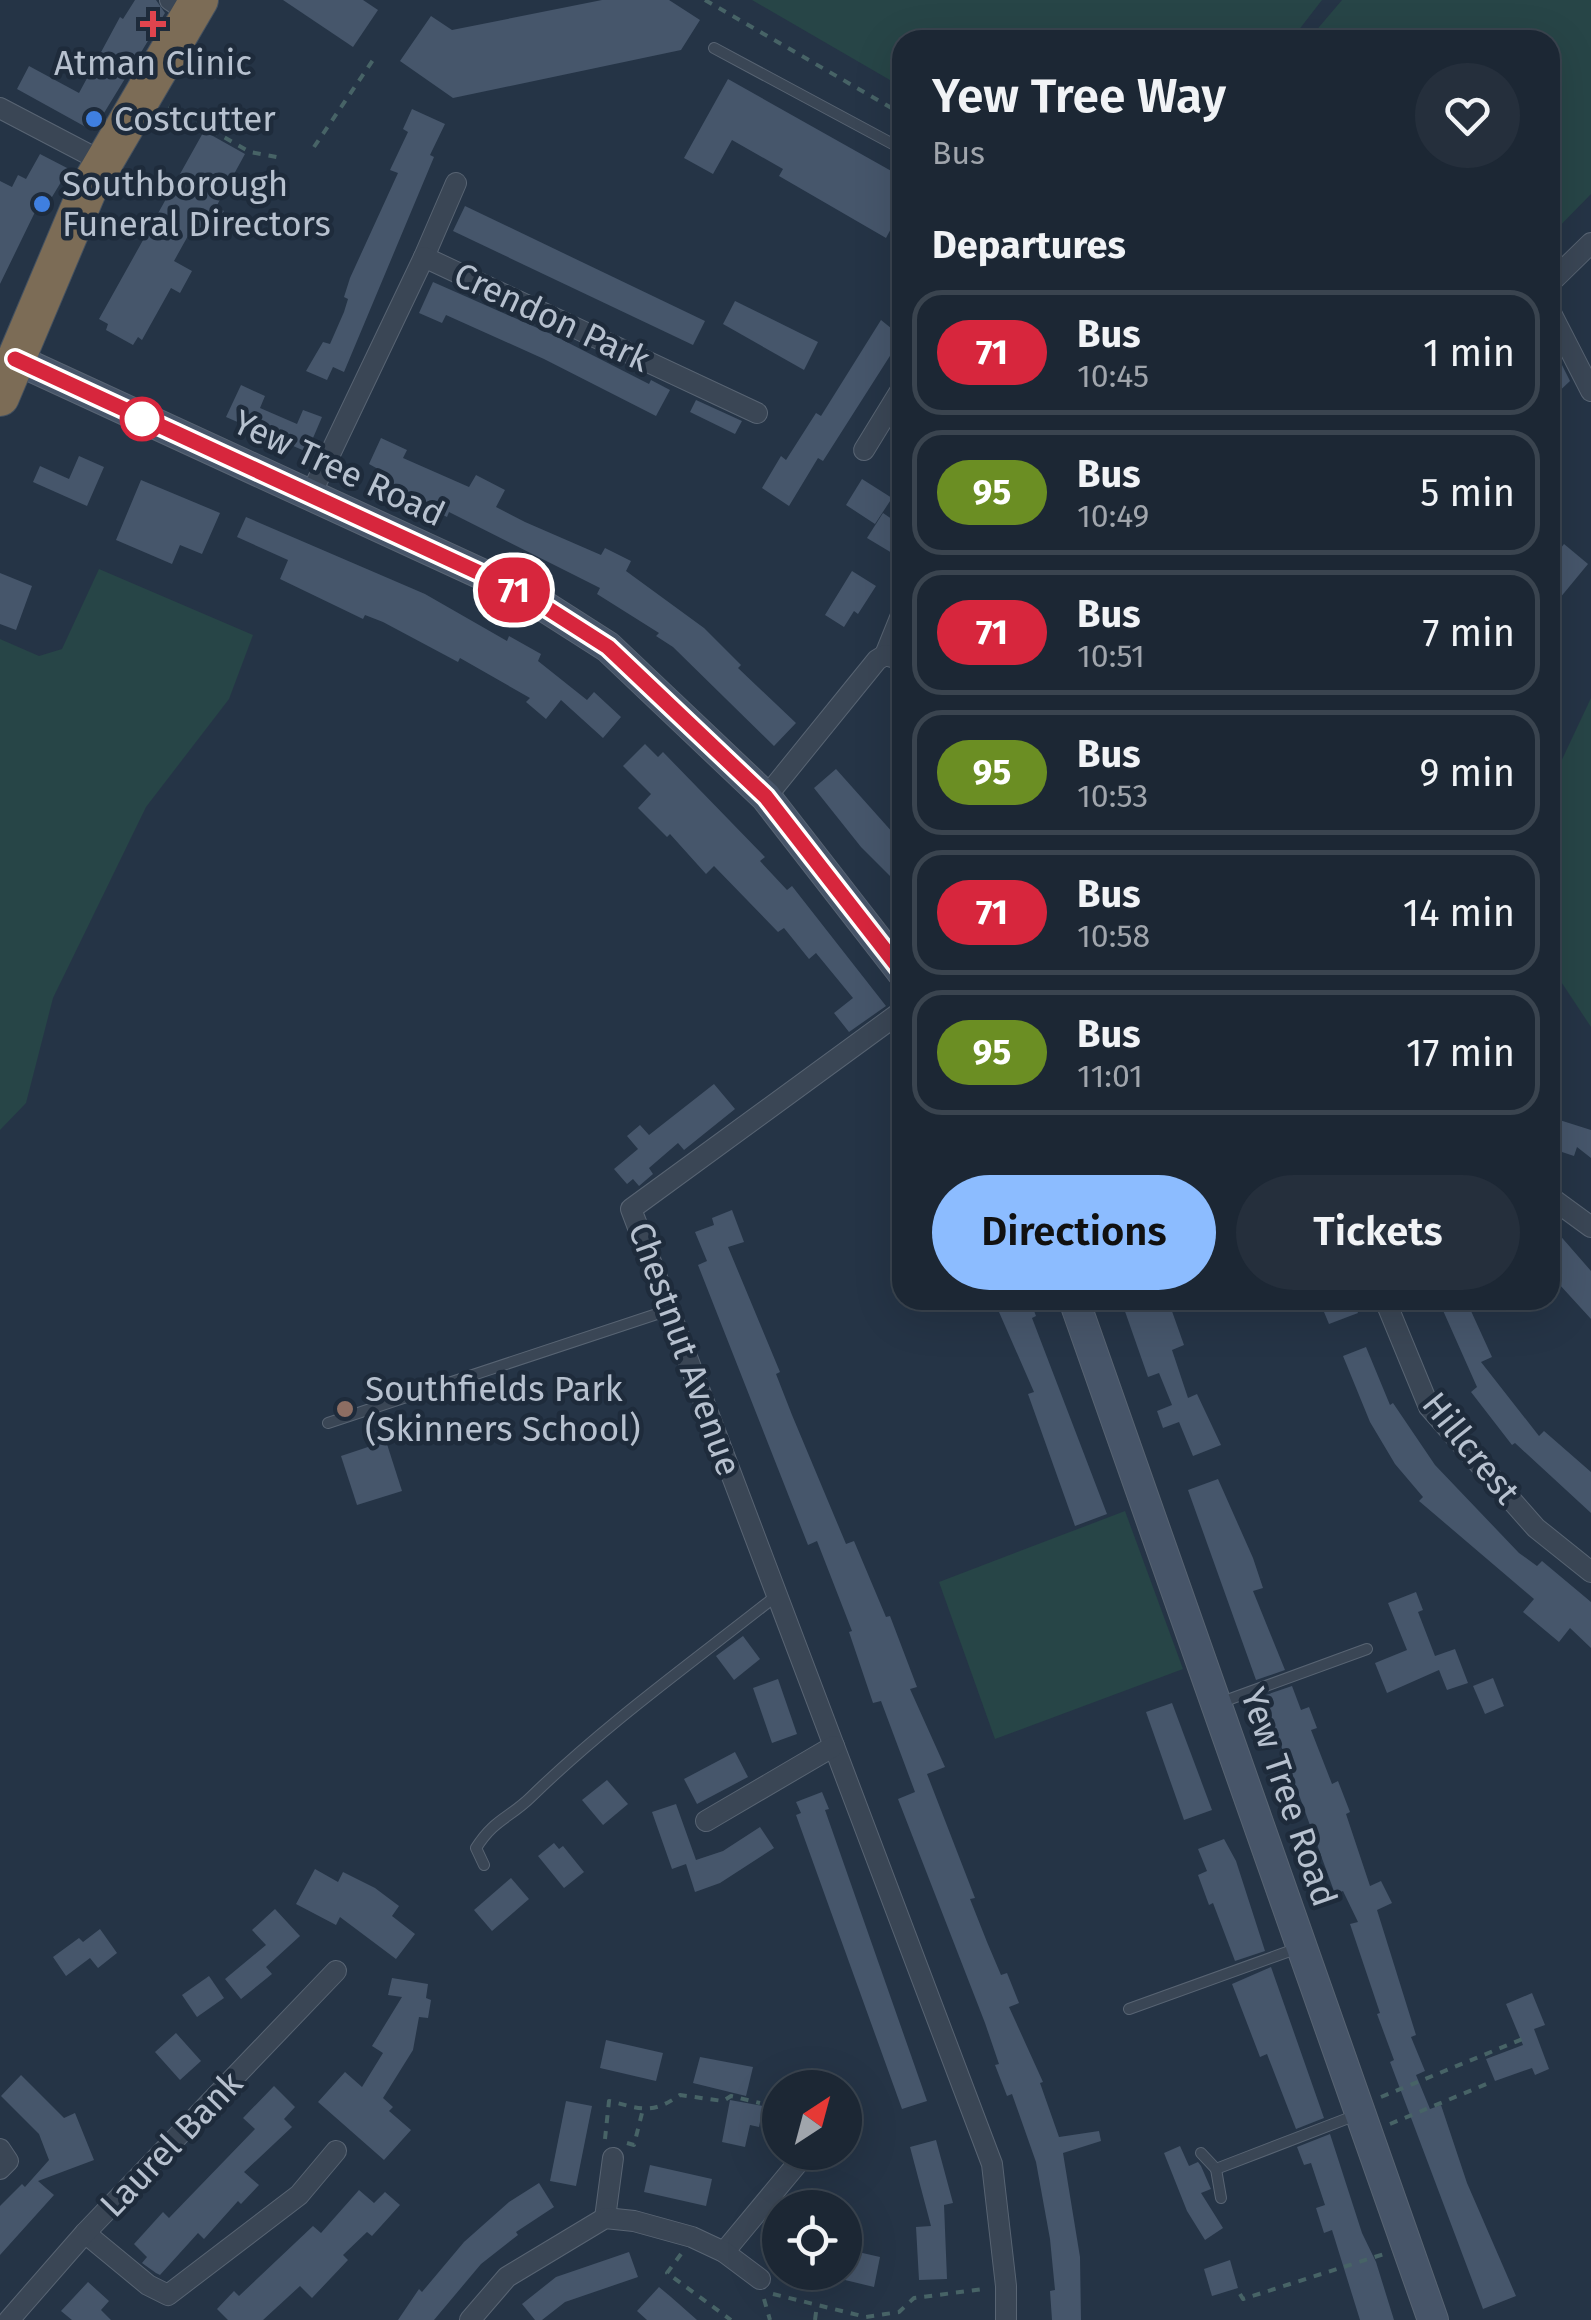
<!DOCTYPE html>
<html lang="en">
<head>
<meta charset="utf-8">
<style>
	:root { --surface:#1c2734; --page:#252f3c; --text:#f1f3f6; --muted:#a0a5ac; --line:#3a444f; --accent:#8cbcff }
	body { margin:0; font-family:"Fira Sans",sans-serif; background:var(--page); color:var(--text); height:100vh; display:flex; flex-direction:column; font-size:38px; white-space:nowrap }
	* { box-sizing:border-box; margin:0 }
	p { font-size:32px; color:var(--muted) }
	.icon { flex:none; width:55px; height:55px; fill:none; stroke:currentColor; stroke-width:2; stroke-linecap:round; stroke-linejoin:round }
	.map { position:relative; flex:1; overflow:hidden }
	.side { position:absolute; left:892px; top:30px; width:668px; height:1280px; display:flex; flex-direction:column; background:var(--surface); border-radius:30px; box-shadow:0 10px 40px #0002,0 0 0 2px var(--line) }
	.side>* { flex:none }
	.badge { padding:0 20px; border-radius:32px; font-size:35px; line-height:65px }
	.needle { width:65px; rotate:36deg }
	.controls { position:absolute; left:762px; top:2070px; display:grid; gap:20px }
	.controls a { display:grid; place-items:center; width:100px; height:100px; border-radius:50%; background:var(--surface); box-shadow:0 10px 40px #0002,0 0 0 2px var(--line); font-size:50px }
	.map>.badge { position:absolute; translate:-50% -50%; box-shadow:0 0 0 5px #fff }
	h2 { padding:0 40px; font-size:38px; line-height:90px }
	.round { display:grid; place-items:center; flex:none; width:105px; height:105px; border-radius:52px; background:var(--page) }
	.headline { display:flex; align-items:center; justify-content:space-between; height:170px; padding:0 40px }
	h1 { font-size:48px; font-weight:600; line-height:75px }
	.action { display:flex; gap:20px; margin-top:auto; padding:20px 40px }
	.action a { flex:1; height:115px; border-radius:60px; background:var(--accent); color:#111; font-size:40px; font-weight:600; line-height:115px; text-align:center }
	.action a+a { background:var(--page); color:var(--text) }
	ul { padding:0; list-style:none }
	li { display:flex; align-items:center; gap:30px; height:125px; margin:0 20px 15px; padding:0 20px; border:5px solid var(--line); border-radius:30px }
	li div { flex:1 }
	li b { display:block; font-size:38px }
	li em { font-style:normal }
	li .badge { min-width:110px; font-weight:700; text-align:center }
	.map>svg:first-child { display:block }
	.green { fill:#274547 }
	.building { fill:#46566b }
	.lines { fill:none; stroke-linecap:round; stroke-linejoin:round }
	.lane-casing { stroke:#586473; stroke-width:12 }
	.street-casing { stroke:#586473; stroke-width:22 }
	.secondary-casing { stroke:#586473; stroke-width:32 }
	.highway-casing { stroke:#445160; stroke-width:40 }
	.path { stroke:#476366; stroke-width:4; stroke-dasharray:8 8; stroke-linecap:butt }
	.lane { stroke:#3a4655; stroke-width:10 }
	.street { stroke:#3a4655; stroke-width:20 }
	.secondary { stroke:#475569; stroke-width:30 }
	.highway { stroke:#7c6c56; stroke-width:38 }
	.line-casing { stroke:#fff; stroke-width:22 }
	.line { stroke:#d7263d; stroke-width:15 }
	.health-dot { fill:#e0444e; stroke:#1e2b3b; stroke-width:4 }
	.shop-dot { fill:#3f7fe0; stroke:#1e2b3b; stroke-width:4 }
	.stop-dot { fill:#fff; stroke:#d7263d; stroke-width:5 }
	.education-dot { fill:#8d6e63; stroke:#1e2b3b; stroke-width:4 }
	.labels { text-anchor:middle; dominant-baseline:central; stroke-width:9; stroke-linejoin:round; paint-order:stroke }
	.poi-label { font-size:35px; fill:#b7c1cf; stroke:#1e2b3b; text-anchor:start }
	.street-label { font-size:35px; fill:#b7c1cf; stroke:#1e2b3b }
</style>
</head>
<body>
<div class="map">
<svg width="1591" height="2320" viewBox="0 0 1591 2320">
	<rect width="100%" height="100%" fill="#253446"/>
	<g class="green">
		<polygon points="752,0 1322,0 1291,40 902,40 902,87"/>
		<polygon points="1342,0 1591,0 1591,194 1550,236 1550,40 1308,40"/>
		<polygon points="99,569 253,635 229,699 146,807 53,998 26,1103 0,1130 0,639 39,656 62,649"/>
		<polygon points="1591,698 1591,1027 1550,965 1550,785"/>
		<polygon points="1125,1511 1183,1669 995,1739 939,1582"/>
	</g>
	<g class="building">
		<polygon points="135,0 156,0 165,13 93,131 17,89 29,66 79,93 120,17 123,19"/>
		<polygon points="283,0 363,0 378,10 353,47"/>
		<polygon points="602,0 669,0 700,20 681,50 453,98 400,61 431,16 452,30"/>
		<polygon points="728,79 902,177 902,208 886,238 779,176 783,169 732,140 713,174 684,158"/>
		<polygon points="412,109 445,124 430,155 434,157 344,372 333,367 327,380 306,371 323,342 330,344 344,312 348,299 344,297 350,278 398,173 390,170 408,132 403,129"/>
		<polygon points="204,131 245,154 216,207 224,211 211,234 194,225 174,261 192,271 180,293 171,288 142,340 138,337 133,345 106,330 108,324 99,319"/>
		<polygon points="40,154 69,169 41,215 35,212 0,284 0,181 12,187 18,175 26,179"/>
		<polygon points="465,206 705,321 693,345 453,231"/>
		<polygon points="433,282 551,334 649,384 651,380 670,390 656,416 544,359 446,315 442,323 419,313"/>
		<polygon points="735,301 818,342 804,370 723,324"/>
		<polygon points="881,320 902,337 823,461 818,458 789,506 762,488 781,456 786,460 816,413 821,416"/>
		<polygon points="1557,355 1570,381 1550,400 1550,361"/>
		<polygon points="241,385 265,396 260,408 297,424 303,410 322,417 307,452 226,417"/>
		<polygon points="696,400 742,421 735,434 690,412"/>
		<polygon points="381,438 407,450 403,458 469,487 476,475 505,490 496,507 525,522 601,555 605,548 631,561 626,571 704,628 741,665 738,668 796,723 774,746 673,647 656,636 659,633 597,594 600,588 449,512 447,517 373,480 378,469 369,464"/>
		<polygon points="79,456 104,467 87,506 33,482 40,466 69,479"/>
		<polygon points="862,479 892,498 875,524 846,505"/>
		<polygon points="141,480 220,513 202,554 180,545 172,564 116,540"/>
		<polygon points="883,513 902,526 902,537 892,553 867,538"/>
		<polygon points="246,517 425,594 507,641 509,636 541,654 538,661 587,700 594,692 621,717 603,738 561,700 546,719 526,702 530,698 460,658 458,662 383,622 365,615 363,619 280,579 288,560 237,537"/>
		<polygon points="1564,544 1588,564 1550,610 1550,562"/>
		<polygon points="852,571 876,586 858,614 854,611 844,627 825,615"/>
		<polygon points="0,573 32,586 16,630 0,624"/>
		<polygon points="645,744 658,757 663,752 765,857 760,861 787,890 792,886 886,1006 849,1032 834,1013 853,998 816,953 809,959 784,928 778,932 714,866 706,874 670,834 667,837 638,808 651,794 623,766"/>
		<polygon points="836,769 902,843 902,888 861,847 814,788"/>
		<polygon points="714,1084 735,1109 684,1150 678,1143 649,1168 653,1174 639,1186 633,1179 627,1184 614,1169 638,1149 627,1136 640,1125 649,1135"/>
		<polygon points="1550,1117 1591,1130 1591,1158 1577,1147 1574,1156 1550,1148 1550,1127 1555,1128"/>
		<polygon points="732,1210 744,1242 728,1247 780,1372 776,1374 792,1415 846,1544 854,1541 886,1617 890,1616 917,1687 910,1689 945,1767 927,1774 975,1898 970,1899 987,1942 1001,1975 1007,1973 1019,2003 1009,2007 1043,2082 1040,2083 1059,2137 1099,2131 1101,2141 1063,2153 1080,2257 1081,2320 1052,2320 1050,2291 1055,2290 1050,2239 1036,2162 1012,2094 1007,2096 995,2065 999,2064 985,2023 898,1799 915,1792 881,1701 873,1703 849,1632 852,1631 817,1541 808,1545 698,1265 707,1261 695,1232 714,1225 712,1218"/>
		<polygon points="1550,1224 1591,1271 1591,1319 1559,1284 1550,1291"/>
		<polygon points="1030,1300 1036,1316 1032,1318 1107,1514 1075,1526 1028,1394 1034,1392 999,1312"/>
		<polygon points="1121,1300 1168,1300 1184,1345 1172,1350 1188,1398 1197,1394 1221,1445 1193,1456 1179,1422 1163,1428 1157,1411 1172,1405 1159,1373 1148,1377"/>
		<polygon points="1319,1300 1353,1300 1358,1313 1329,1324"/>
		<polygon points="1456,1300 1466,1300 1492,1357 1481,1362 1539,1436 1544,1431 1591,1472 1591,1513 1515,1443 1512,1445 1471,1392 1477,1387 1441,1306"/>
		<polygon points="1366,1347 1390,1405 1393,1403 1435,1465 1519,1553 1537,1566 1542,1561 1591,1602 1591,1648 1570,1628 1559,1642 1523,1612 1534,1599 1419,1501 1423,1497 1395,1464 1370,1422 1343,1356"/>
		<polygon points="386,1441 402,1491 357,1505 341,1456"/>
		<polygon points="1218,1479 1253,1558 1263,1588 1253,1591 1285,1670 1256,1680 1188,1490"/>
		<polygon points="1416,1592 1423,1610 1418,1612 1435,1656 1455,1649 1468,1683 1447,1690 1439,1670 1387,1693 1375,1663 1407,1650 1388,1603"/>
		<polygon points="743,1636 760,1659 734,1680 716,1656"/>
		<polygon points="1493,1678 1504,1706 1485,1714 1473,1686"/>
		<polygon points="778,1679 797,1734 772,1743 753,1688"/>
		<polygon points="1292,1686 1301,1710 1309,1707 1317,1728 1311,1730 1332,1784 1338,1781 1350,1812 1346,1814 1370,1886 1381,1881 1392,1903 1377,1910 1416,2035 1411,2037 1425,2071 1416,2075 1430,2109 1441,2105 1467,2183 1516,2296 1483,2309 1390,2062 1394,2060 1377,2014 1380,2013 1350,1924 1358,1922 1343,1891 1335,1894 1263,1696"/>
		<polygon points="1172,1703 1212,1810 1184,1820 1146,1712"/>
		<polygon points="735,1752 748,1777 697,1804 684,1779"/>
		<polygon points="607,1780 628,1804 603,1825 582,1800"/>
		<polygon points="822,1792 829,1809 825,1810 927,2101 902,2109 796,1815 801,1813 796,1802"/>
		<polygon points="676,1804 696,1860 723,1851 760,1827 774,1848 720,1883 695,1892 686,1864 672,1869 652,1812"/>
		<polygon points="1224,1839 1236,1861 1265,1951 1235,1961 1213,1903 1209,1905 1198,1875 1207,1871 1198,1849"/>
		<polygon points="554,1843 559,1849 563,1846 584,1872 564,1888 538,1856"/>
		<polygon points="315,1869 338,1882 343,1872 375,1888 399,1906 392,1916 415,1934 396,1959 340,1917 336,1925 296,1904"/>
		<polygon points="511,1878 529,1899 492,1931 474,1910"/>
		<polygon points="275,1909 300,1936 266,1967 272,1974 241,1999 225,1979 266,1945 252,1930"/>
		<polygon points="100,1929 117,1953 98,1968 90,1958 66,1976 53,1957 79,1938 83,1942"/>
		<polygon points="1271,1967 1324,2118 1296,2129 1267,2054 1260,2057 1232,1984"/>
		<polygon points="209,1976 224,1998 197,2017 182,1995"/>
		<polygon points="392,1978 428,1984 426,1998 431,2000 428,2018 419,2017 413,2050 383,2098 393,2107 389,2111 411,2130 384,2160 318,2102 345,2072 362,2087 383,2053 372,2046 402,1997 388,1995"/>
		<polygon points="1532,1993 1545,2025 1534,2029 1549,2069 1535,2075 1532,2068 1495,2081 1486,2059 1523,2045 1506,2004"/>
		<polygon points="176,2033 201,2061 180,2080 155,2052"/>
		<polygon points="606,2040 663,2053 656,2081 600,2068"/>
		<polygon points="700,2057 753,2067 746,2096 693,2083"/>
		<polygon points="21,2075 64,2118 75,2113 94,2160 38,2181 54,2195 0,2255 0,2206 22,2184 25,2187 49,2160 39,2134 1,2096"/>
		<polygon points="274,2086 295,2107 284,2119 292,2127 244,2172 259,2185 241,2204 238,2201 204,2239 198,2233 160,2275 156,2273 142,2263 147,2257 134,2244 163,2212 169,2218 255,2129 243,2118"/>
		<polygon points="730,2100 763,2106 759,2127 750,2125 745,2147 722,2142"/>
		<polygon points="566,2101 592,2106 576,2186 550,2181"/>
		<polygon points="1330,2134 1362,2233 1376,2262 1394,2320 1360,2320 1332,2230 1324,2233 1316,2208 1325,2205 1311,2163 1304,2165 1297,2147"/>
		<polygon points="936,2140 953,2203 944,2205 947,2279 919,2280 916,2227 931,2226 910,2147"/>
		<polygon points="1180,2146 1189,2166 1198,2162 1201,2166 1211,2189 1201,2193 1223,2228 1205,2240 1187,2211 1164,2153"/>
		<polygon points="650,2165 712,2179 706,2206 644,2192"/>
		<polygon points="539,2183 554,2207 516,2232 518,2235 481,2264 434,2320 398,2320 419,2289 422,2292 464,2242 509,2202"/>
		<polygon points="359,2190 374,2203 385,2192 400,2205 372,2236 367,2232 343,2255 348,2260 312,2298 300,2286 263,2320 228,2320 217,2309 234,2291 239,2296 313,2226 321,2233"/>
		<polygon points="845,2249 880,2257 874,2287 845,2280"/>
		<polygon points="629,2252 638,2277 565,2302 542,2320 535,2320 522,2304 556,2277"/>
		<polygon points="1230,2260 1238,2288 1212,2296 1204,2269"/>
		<polygon points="88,2282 109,2301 101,2310 111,2320 72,2320 61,2311"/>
		<polygon points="659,2287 671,2297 697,2320 647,2320 637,2311"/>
	</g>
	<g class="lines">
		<g class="lane-casing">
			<g id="lane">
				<polyline points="714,48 902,149"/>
				<polyline points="328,1423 669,1310"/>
				<polyline points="1222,1702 1367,1649"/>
				<path d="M484,1865L476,1848C494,1819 510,1818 532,1796C607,1723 694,1661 776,1596"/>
				<polyline points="1129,2009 1301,1947"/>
				<polyline points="1201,2153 1216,2169 1359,2114"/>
				<polyline points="1216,2169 1221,2198"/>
			</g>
		</g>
		<g class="street-casing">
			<g id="street">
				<polyline points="170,0 191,14"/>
				<polyline points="0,108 103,162"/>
				<polyline points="424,257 456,183"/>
				<polyline points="1550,283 1591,243"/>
				<polyline points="1550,311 1591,391"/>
				<polyline points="864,450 902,388"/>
				<polyline points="310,496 424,257 757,413"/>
				<polyline points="885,655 902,613"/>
				<polyline points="766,797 877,660 885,655 902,660"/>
				<polyline points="902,1011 631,1209 992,2164 1006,2286 1006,2320"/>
				<polyline points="1550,1197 1591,1227"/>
				<polyline points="1385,1300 1429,1407 1536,1528 1591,1572"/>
				<polyline points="706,1821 834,1746"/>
				<polyline points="780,2104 780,2112"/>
				<polyline points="0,2149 8,2161 0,2169"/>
				<polyline points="605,2218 613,2158"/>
				<polyline points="85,2233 148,2285 168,2295 299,2195 336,2151"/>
				<polyline points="724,2252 807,2152"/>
				<polyline points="9,2320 85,2233 336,1971"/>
				<polyline points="470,2320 507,2277 605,2218 634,2221 692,2237 724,2252 760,2279"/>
			</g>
		</g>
		<g class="secondary-casing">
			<g id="secondary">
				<polyline points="15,359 525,594 608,647 766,797 902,972"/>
				<polyline points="1074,1300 1433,2320"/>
			</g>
		</g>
		<g class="highway-casing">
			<polyline id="highway" points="0,397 87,191 199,0"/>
		</g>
		<g class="path">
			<polyline points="705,0 902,114"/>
			<polyline points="169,106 250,152 282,158"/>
			<polyline points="314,147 373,60"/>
			<polyline points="1381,2097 1525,2038"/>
			<polyline points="1390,2124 1489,2083"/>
			<path d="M605,2139L609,2101C642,2109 651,2115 680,2095L723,2101L731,2096L760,2103"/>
			<polyline points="627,2143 634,2145 643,2109"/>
			<polyline points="681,2254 667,2273 731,2320"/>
			<polyline points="773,2294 866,2317 899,2312 914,2298 984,2289"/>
			<polyline points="1240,2294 1243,2299 1384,2254"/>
			<polyline points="764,2299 770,2320"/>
			<polyline points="815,2320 817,2305"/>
		</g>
		<use href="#lane" class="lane"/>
		<use href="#street" class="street"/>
		<use href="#secondary" class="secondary"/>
		<use href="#highway" class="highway"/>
	</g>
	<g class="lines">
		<g class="line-casing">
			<polyline id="line" points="15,359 525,594 608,647 766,797 902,972"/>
		</g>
		<use href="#line" class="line"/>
	</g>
	<path class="health-dot" d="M148 9h10v10h10v10h-10v10h-10v-10h-10v-10h10z"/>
	<g class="shop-dot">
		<circle cx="94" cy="119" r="10"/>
		<circle cx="42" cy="204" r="10"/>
	</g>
	<circle class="stop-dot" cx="142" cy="419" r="20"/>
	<circle class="education-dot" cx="345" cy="1409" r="10"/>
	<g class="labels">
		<g class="poi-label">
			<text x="153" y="63" text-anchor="middle">Atman Clinic</text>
			<text x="114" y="119">Costcutter</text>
			<text x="62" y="184">Southborough<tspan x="62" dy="40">Funeral Directors</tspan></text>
			<text x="365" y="1389">Southfields Park<tspan x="365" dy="40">(Skinners School)</tspan></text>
		</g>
		<g class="street-label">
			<text transform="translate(552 317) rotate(25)">Crendon Park</text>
			<text transform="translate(339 468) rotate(25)">Yew Tree Road</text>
			<text transform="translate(685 1349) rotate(70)">Chestnut Avenue</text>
			<text transform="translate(1471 1448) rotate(51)">Hillcrest</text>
			<text transform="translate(1289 1797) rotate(71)">Yew Tree Road</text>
			<text transform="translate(171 2144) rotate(-46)">Laurel Bank</text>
		</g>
	</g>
</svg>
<div class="controls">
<a><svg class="needle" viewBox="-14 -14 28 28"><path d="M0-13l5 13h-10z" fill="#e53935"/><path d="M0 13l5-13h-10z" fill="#a0a5ac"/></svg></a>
<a><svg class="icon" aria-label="locate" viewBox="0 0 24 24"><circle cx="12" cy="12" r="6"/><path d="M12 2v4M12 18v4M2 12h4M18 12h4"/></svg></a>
</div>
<b class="badge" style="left:514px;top:590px;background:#d7263d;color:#fff">71</b>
<section class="side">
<div class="headline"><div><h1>Yew Tree Way</h1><p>Bus</p></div><a class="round"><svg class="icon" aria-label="heart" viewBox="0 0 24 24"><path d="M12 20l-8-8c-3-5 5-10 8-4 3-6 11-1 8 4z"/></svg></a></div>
<h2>Departures</h2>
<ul>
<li><span class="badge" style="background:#d7263d;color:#fff">71</span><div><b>Bus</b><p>10:45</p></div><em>1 min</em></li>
<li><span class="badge" style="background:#6b8e23;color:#fff">95</span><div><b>Bus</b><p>10:49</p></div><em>5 min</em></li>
<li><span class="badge" style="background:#d7263d;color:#fff">71</span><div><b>Bus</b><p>10:51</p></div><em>7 min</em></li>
<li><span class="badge" style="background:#6b8e23;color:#fff">95</span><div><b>Bus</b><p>10:53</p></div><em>9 min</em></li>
<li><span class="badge" style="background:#d7263d;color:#fff">71</span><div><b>Bus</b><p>10:58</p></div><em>14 min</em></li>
<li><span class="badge" style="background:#6b8e23;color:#fff">95</span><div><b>Bus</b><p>11:01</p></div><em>17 min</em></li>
</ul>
<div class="action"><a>Directions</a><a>Tickets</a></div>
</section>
</div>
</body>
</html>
